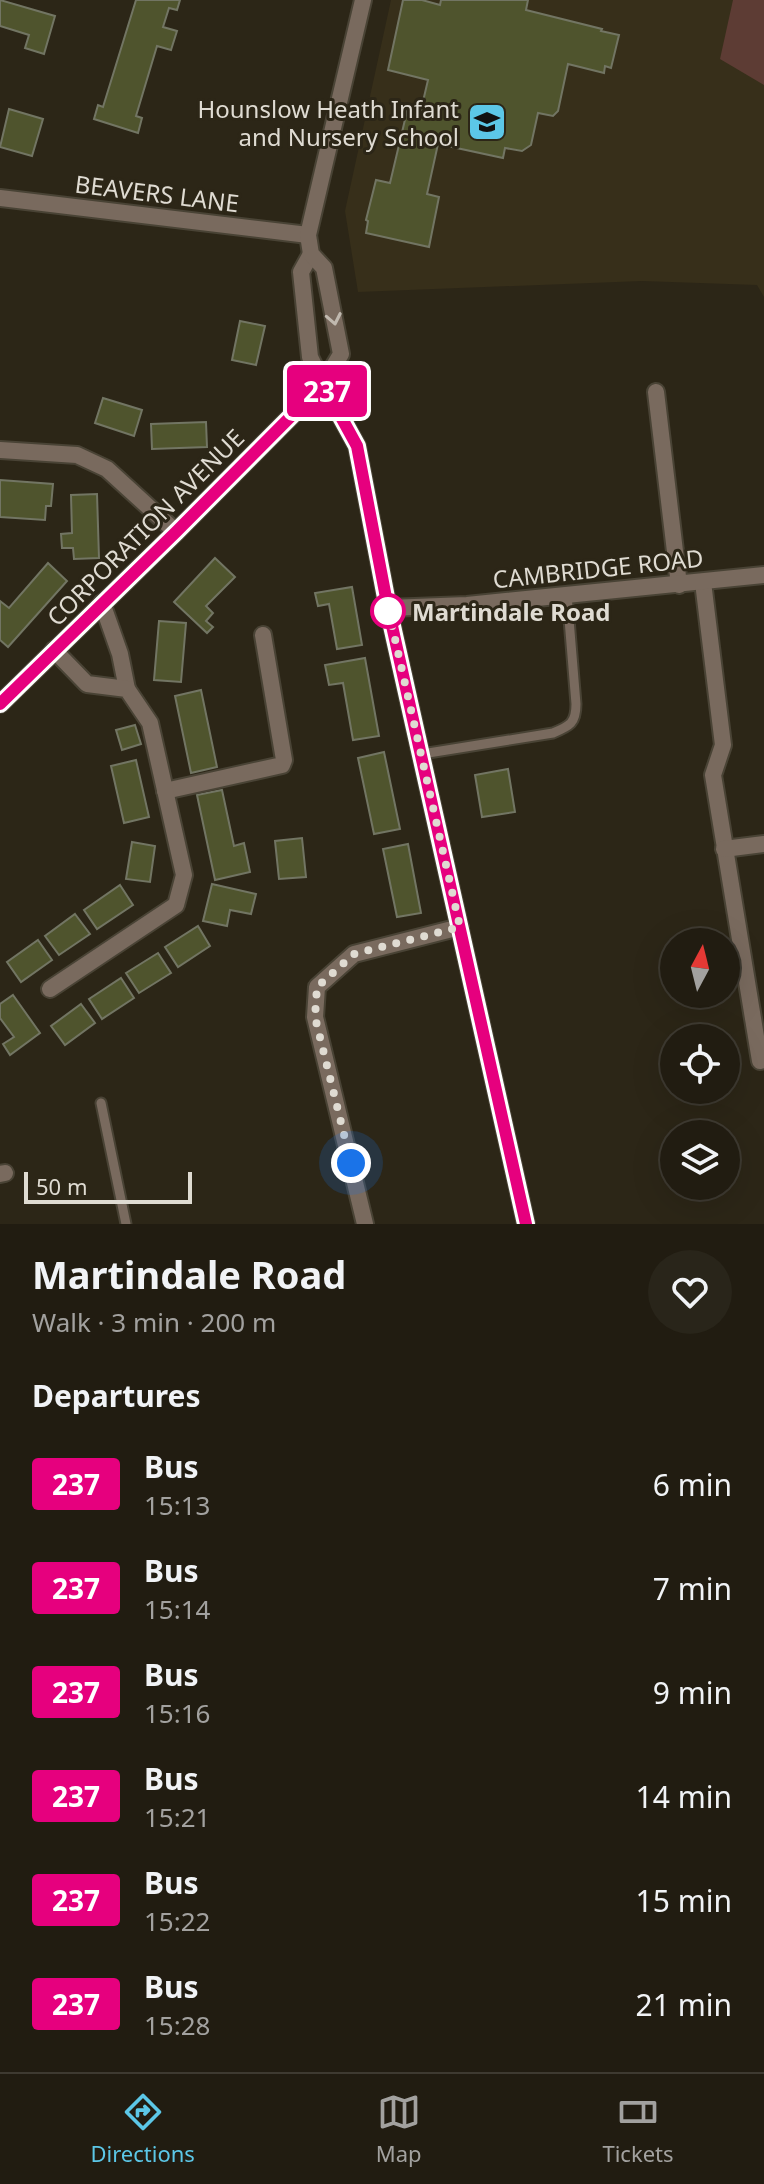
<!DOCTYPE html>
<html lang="en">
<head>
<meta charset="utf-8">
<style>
	:root { --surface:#211c11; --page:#29251a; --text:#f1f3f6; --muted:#a2a19f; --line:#3e3a31; --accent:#5cc7e7 }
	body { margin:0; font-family:"Noto Sans",sans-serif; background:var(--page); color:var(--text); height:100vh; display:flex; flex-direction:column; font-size:30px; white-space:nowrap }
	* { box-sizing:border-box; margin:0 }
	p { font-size:26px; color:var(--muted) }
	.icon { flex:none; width:44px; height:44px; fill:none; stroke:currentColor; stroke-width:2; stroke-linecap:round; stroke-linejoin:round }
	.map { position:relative; height:1224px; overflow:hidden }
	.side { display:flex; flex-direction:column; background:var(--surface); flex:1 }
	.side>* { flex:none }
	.badge { padding:0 16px; border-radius:6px; font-size:28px; line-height:52px }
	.needle { width:52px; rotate:7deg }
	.buttons { position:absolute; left:660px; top:928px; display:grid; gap:16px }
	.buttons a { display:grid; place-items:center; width:80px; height:80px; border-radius:50%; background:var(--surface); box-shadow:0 8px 32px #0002,0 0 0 2px var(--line); font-size:40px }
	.scale { position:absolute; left:24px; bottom:20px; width:168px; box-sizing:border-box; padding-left:8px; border:4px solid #dfdbd2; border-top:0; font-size:22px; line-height:28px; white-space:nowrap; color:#dfdbd2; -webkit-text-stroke:6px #2c2617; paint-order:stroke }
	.you { position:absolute; width:40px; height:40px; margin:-20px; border:6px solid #fff; border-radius:50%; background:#1a73e8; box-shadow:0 0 0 12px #1a73e833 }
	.map>.badge { position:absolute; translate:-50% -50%; box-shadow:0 0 0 4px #fff }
	h2 { padding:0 32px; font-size:30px; line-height:72px }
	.round { display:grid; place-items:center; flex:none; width:84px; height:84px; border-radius:42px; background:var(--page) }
	.overview { display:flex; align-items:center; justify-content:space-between; height:136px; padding:0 32px }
	h1 { font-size:38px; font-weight:700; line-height:60px }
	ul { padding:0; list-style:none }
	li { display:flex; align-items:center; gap:24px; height:104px; padding:0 32px }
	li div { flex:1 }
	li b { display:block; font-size:30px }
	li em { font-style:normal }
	li .badge { min-width:88px; font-weight:700; text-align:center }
	.tab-bar { display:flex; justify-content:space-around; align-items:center; height:112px; border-top:2px solid var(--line); background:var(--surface); font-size:22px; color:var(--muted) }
	.tab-bar a { display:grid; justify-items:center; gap:4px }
	.tab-bar .active { color:var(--accent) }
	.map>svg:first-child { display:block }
	.built { fill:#372f1a }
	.green { fill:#5d3c34 }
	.building { fill:#4f542d; stroke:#727563; stroke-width:2 }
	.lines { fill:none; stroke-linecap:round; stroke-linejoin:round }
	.service-casing { stroke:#494335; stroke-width:13 }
	.minor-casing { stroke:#494335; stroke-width:20 }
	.service { stroke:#796a5e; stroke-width:9 }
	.minor { stroke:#796a5e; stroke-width:16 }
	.oneway { stroke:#c0b9af }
	.line-casing { stroke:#fff; stroke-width:18 }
	.line { stroke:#e6007e; stroke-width:12 }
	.walk { stroke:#dfdbd2; stroke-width:8; stroke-dasharray:0 14.4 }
	.stop-dot { fill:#fff; stroke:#e6007e; stroke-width:4 }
	.labels { text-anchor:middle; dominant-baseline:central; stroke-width:6; stroke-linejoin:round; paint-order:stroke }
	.poi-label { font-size:24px; fill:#dfdbd2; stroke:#2c2617; text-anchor:end }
	.street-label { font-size:24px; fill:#dfdbd2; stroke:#2c2617 }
	.stop-label { font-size:24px; font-weight:bold; fill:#dfdbd2; stroke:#2c2617; text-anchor:start }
</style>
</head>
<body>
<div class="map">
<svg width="764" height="1224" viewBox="0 0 764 1224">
	<rect width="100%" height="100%" fill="#2c2617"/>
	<polygon class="built" points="391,0 764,0 764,297 757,285 642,281 358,292 345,211"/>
	<polygon class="green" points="733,0 764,0 764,85 720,59"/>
	<g class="building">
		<polygon points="0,0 55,16 44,54 25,48 29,35 0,26"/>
		<polygon points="136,0 180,0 177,10 169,8 163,27 177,31 171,50 157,46 136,116 142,118 138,133 94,119 98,105 103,107"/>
		<polygon points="403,0 422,0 440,5 441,0 528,0 526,10 602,29 601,31 619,35 611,68 605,66 604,73 568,64 558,111 553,116 538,113 531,145 522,151 505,148 503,158 438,144 427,194 439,197 429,247 366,233 368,221 366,220 376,180 390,183 408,107 421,110 428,80 388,70"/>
		<polygon points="9,109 43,119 32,156 0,147"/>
		<polygon points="240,321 265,326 256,365 232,360"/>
		<polygon points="103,398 142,410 134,436 95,423"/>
		<polygon points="206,422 207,447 152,449 151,424"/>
		<polygon points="0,480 53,484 51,506 46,506 45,520 0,517"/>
		<polygon points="97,494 99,558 74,559 73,548 62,548 61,534 72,533 71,495"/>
		<polygon points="215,558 235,577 206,606 213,613 206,621 213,627 207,633 174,602"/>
		<polygon points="48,563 67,581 8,647 0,640 0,601 9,608"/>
		<polygon points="352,587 362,645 337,649 329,604 318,606 315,593"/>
		<polygon points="159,621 186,623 181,682 154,680"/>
		<polygon points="365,658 379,736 353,740 343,683 329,685 325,665"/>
		<polygon points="201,690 217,767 191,773 175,696"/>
		<polygon points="135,725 141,744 122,750 116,730"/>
		<polygon points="384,752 400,829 374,834 358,758"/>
		<polygon points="136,760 149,817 124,823 111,766"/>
		<polygon points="508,769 515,812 482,817 475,775"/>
		<polygon points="222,790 234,846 244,843 250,872 215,880 197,795"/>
		<polygon points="302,838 306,877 279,879 275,841"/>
		<polygon points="132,842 155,846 150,882 126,879"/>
		<polygon points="408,844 421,913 397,917 383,849"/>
		<polygon points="212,884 256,894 251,914 230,910 227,926 203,921"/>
		<polygon points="120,885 133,905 97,929 84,910"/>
		<polygon points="75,914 90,934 59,955 45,936"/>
		<polygon points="198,926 210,946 178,967 165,947"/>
		<polygon points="38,940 52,960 21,982 7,962"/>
		<polygon points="158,953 171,973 139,993 126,973"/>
		<polygon points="121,978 134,998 102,1019 89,999"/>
		<polygon points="13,995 40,1033 10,1055 3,1044 14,1037 0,1018 0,1004"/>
		<polygon points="81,1004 95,1023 65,1045 51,1026"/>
	</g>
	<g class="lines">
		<g class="service-casing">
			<g id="service">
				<path d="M422,754L553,733C570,726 576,723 576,704L567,595"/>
				<polyline points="101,1103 126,1224"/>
			</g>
		</g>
		<g class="minor-casing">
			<g id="minor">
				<polyline points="0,198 308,235"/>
				<polyline points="311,254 301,272 310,357 323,384 357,446 388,608 526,1224"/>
				<polyline points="656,392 679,585"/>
				<polyline points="0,450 77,455 107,469 176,532"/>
				<polyline points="703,582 723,745 713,775 760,1061 764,1060"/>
				<polyline points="102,603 120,654 127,689"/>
				<polyline points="388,608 467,605 764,575"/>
				<polyline points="0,704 176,532 323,384 341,354 324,268 311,254 308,235 363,0"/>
				<polyline points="165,791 282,765 284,760 263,635"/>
				<polyline points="724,849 764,844"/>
				<polyline points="50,989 176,905 184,875 150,723 127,689 87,684 54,650"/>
				<polyline points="0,1174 5,1173"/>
				<polyline points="365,1224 315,1017 317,987 354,954 460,927"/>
			</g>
		</g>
		<use href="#service" class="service"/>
		<use href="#minor" class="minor"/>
	</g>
	<defs><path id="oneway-chevron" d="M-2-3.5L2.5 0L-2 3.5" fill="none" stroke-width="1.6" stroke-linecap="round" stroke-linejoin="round" transform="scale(2)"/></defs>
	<use class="oneway" href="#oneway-chevron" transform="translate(334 319) rotate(79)"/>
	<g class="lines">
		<g class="line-casing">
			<polyline id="line" points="0,704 176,532 323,384 357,446 388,608 526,1224"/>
		</g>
		<use href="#line" class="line"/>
		<polyline class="walk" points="351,1163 315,1017 317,987 354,954 460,927 388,608 388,611"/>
	</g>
	<defs>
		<g id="school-square" transform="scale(2)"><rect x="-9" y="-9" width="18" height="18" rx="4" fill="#5cc7e7" stroke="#2c2617"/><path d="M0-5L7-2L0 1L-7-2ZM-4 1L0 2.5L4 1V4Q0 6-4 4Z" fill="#111"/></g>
	</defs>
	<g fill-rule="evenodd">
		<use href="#school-square" x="487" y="122"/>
	</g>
	<circle class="stop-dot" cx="388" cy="611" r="16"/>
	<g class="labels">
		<g class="poi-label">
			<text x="459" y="108">Hounslow Heath Infant<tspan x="459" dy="28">and Nursery School</tspan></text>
		</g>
		<g class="street-label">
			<text transform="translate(157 193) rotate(7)">BEAVERS LANE</text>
			<text transform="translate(145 527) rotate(-45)">CORPORATION AVENUE</text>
			<text transform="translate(598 568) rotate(-6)">CAMBRIDGE ROAD</text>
		</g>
		<g class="stop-label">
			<text x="412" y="611">Martindale Road</text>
		</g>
	</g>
</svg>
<div class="buttons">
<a><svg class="needle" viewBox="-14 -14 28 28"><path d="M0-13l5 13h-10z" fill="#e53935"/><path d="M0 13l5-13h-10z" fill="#a2a19f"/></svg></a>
<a><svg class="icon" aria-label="locate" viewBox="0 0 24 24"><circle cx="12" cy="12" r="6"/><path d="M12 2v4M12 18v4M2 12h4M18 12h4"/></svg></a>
<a><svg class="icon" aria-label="layers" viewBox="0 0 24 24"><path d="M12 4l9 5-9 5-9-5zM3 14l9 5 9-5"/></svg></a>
</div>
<div class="scale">50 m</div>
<div class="you" style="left:351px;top:1163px"></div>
<b class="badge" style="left:327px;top:391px;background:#e6007e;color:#fff">237</b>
</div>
<section class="side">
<div class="overview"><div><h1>Martindale Road</h1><p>Walk · 3 min · 200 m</p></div><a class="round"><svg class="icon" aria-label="heart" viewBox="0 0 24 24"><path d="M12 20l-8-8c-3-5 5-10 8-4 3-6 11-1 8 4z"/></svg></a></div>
<h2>Departures</h2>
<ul>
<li><span class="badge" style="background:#e6007e;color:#fff">237</span><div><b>Bus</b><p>15:13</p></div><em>6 min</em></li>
<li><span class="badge" style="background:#e6007e;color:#fff">237</span><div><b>Bus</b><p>15:14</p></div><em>7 min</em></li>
<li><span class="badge" style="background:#e6007e;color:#fff">237</span><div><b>Bus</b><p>15:16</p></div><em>9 min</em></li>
<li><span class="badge" style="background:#e6007e;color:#fff">237</span><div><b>Bus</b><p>15:21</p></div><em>14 min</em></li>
<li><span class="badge" style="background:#e6007e;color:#fff">237</span><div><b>Bus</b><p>15:22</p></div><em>15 min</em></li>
<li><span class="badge" style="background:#e6007e;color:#fff">237</span><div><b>Bus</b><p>15:28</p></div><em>21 min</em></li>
</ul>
</section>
<nav class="tab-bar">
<a class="active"><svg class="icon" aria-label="directions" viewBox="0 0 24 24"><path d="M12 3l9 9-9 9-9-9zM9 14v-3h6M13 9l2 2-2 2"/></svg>Directions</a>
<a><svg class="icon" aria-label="map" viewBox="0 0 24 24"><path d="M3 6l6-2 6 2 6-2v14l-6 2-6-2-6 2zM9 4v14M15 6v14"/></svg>Map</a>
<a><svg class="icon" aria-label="tickets" viewBox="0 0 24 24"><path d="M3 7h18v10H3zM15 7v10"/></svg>Tickets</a>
</nav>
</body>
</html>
